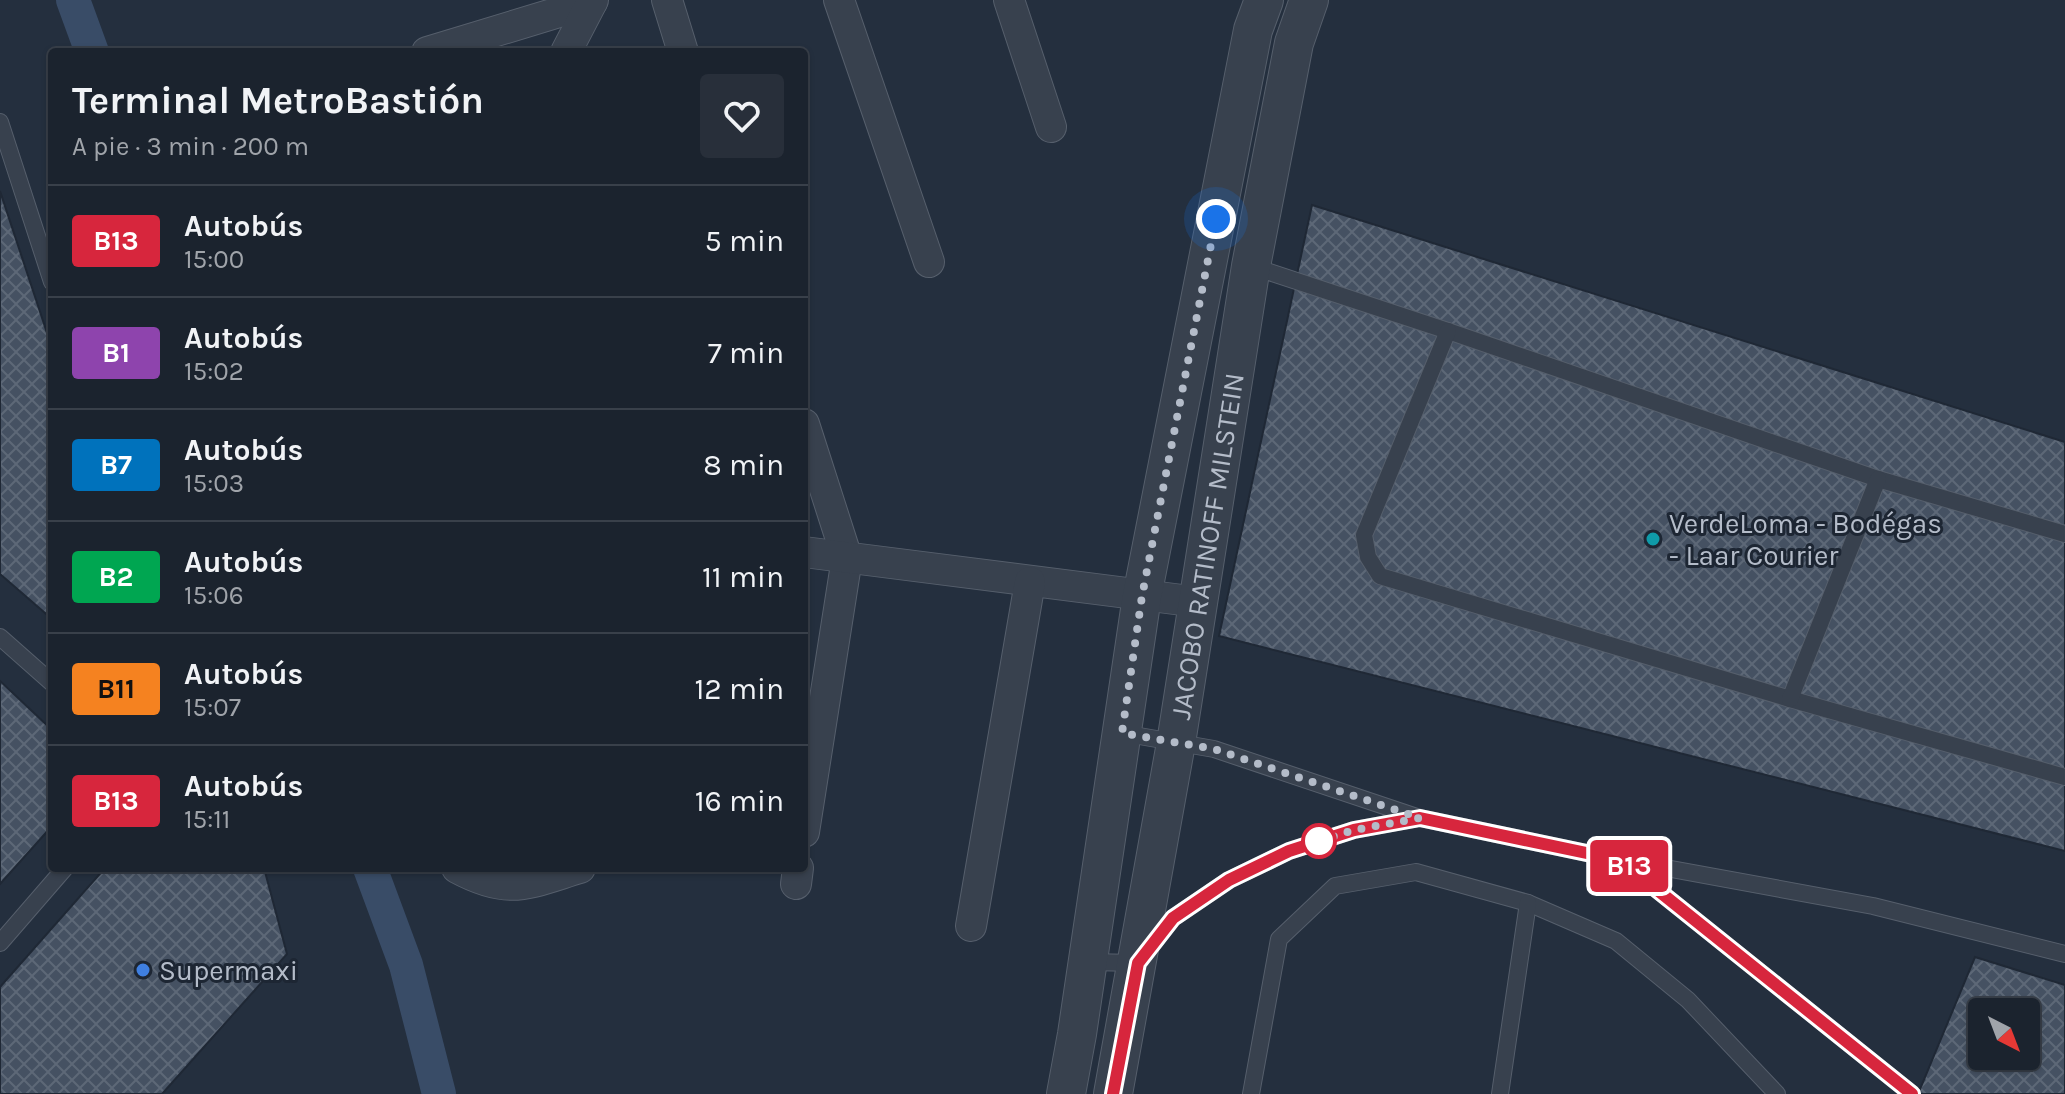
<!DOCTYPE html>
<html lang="es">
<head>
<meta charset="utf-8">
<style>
	:root { --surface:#1b232e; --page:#282f3a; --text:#f1f3f6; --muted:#a0a4aa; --line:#39404a }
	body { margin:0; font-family:Karla,sans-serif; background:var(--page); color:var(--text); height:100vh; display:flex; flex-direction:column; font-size:30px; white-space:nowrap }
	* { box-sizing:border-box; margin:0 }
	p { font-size:26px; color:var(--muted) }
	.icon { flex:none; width:44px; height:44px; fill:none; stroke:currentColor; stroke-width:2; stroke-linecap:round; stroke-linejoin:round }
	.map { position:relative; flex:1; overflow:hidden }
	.drawer { position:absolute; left:48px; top:48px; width:760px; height:824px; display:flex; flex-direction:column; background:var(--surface); border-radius:8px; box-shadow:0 2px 6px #0004,0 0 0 2px var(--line) }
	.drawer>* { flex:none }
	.badge { padding:0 16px; border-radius:6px; font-size:28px; line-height:52px }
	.needle { width:52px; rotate:138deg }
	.controls { position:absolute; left:1968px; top:998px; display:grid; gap:16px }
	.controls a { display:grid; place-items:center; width:72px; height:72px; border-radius:8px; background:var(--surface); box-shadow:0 2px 6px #0004,0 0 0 2px var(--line); font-size:40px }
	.you { position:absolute; width:40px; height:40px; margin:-20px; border:6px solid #fff; border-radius:50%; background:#1a73e8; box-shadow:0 0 0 12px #1a73e833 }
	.map>.badge { position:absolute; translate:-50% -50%; box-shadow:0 0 0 4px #fff }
	.round { display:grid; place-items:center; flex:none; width:84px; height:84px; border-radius:8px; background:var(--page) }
	.head { display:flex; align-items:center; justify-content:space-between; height:136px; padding:0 24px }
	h1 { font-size:38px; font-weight:700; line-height:60px }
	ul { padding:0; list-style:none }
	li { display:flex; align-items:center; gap:24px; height:112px; padding:0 24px; border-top:2px solid var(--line) }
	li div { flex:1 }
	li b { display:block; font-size:30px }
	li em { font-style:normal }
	li .badge { min-width:88px; font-weight:700; text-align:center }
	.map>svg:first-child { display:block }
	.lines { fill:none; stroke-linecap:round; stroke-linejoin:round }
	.canal { stroke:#394c67; stroke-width:34 }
	.building { fill:url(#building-cross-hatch); stroke:#1f2835; stroke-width:2; fill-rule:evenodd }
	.service-casing { stroke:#565f6c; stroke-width:18 }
	.minor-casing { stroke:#565f6c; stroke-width:32 }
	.tertiary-casing { stroke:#565f6c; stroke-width:40 }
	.service { stroke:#38414e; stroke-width:16 }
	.minor { stroke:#38414e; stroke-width:30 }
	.tertiary { stroke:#38414e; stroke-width:38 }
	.line-casing { stroke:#fff; stroke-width:18 }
	.line { stroke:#d7263d; stroke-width:12 }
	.walk { stroke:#b4bcc9; stroke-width:8; stroke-dasharray:0 14.4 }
	.culture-dot { fill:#0f9aa8; stroke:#1d2633; stroke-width:3 }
	.stop-dot { fill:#fff; stroke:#d7263d; stroke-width:4 }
	.shop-dot { fill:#3f7fe0; stroke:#1d2633; stroke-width:3 }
	.labels { text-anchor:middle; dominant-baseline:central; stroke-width:6; stroke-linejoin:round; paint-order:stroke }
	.poi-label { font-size:28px; fill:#b4bcc9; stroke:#1d2633; text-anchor:start }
	.street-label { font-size:28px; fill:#b4bcc9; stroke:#1d2633 }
</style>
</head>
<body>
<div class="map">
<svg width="2065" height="1094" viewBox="0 0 2065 1094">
	<defs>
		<pattern id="building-cross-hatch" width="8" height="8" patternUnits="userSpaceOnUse" patternTransform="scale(2)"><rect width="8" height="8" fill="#455162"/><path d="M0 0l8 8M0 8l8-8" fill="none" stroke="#5d6877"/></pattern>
	</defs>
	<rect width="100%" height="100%" fill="#242f3e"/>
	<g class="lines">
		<g class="canal">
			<polyline points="73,0 92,52"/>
			<polyline points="370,868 406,965 439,1094"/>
		</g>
	</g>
	<g class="building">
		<polygon points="0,191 52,348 52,619 0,574"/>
		<polygon points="1312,205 2065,442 2065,851 1219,636"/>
		<polygon points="0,681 52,730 52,826 0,884"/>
		<polygon points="105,868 264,868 287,954 162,1094 0,1094 0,987"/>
		<path d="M1975,957L2065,985V1094H1918ZM1982,1012H2026V1056H1982Z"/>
	</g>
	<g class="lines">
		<g class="service-casing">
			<g id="service">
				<polyline points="0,122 52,282"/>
				<polyline points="1251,266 1448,331 1878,479 2065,534"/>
				<polyline points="1448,331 1364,535 1368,557 1380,576 1790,699 2065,777"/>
				<polyline points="0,637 52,683"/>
				<polyline points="1790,699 1878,479"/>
				<polyline points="1122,733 1214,749 1420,818 1620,860 1912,1094"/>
				<polyline points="1622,860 1873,906 2065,954"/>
				<polyline points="0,943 65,868"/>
				<polyline points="1087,962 1138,963 1173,918 1229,880 1289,851 1354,830 1419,818"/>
				<polyline points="1251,1094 1279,939 1335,886 1416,872 1528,903 1616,941 1688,1000 1777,1094"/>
				<polyline points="1500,1094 1528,903"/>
			</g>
		</g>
		<g class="minor-casing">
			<g id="minor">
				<polyline points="667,0 683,52"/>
				<polyline points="839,0 929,262"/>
				<polyline points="1009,0 1051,127"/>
				<polyline points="427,52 592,2"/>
				<polyline points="566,52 593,0"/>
				<polyline points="804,424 847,558 804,832"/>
				<polyline points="804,552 1198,602"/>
				<path d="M457,868C509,896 527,884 580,868"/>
				<polyline points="796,884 798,868"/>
				<polyline points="971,926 1030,582"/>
			</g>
		</g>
		<g class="tertiary-casing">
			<g id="tertiary">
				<polyline points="1066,1094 1077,1034 1142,596 1253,30 1264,0"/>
				<path id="s1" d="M1113,1094L1176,743L1251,266L1294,43L1309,0"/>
			</g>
		</g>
		<use href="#service" class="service"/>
		<use href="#minor" class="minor"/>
		<use href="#tertiary" class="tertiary"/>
	</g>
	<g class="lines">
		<g class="line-casing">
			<polyline id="line" points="1113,1094 1138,963 1173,918 1229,880 1289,851 1354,830 1420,818 1620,860 1912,1094"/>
		</g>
		<use href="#line" class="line"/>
		<polyline class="walk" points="1216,219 1142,596 1122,733 1214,749 1420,818 1354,830 1311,844 1319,841"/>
	</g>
	<circle class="culture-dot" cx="1653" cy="539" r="8"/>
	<circle class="stop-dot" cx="1319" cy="841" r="16"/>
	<circle class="shop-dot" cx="143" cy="970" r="8"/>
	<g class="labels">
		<g class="poi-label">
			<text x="1669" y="523">VerdeLoma - Bodégas<tspan x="1669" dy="32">- Laar Courier</tspan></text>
			<text x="159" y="970">Supermaxi</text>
		</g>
		<g class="street-label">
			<text stroke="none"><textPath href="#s1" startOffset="556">JACOBO RATINOFF MILSTEIN</textPath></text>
		</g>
	</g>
</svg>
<div class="controls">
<a><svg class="needle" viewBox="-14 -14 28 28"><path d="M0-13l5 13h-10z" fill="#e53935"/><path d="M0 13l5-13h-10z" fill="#a0a4aa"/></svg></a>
</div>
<div class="you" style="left:1216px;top:219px"></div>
<b class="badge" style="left:1629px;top:866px;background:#d7263d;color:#fff">B13</b>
<section class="drawer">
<div class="head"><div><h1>Terminal MetroBastión</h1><p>A pie · 3 min · 200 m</p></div><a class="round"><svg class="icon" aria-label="heart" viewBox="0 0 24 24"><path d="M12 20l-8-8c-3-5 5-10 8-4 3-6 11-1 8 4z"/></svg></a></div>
<ul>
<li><span class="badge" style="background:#d7263d;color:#fff">B13</span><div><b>Autobús</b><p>15:00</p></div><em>5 min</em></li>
<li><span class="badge" style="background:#8e44ad;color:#fff">B1</span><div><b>Autobús</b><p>15:02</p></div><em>7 min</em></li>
<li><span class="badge" style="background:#0072bc;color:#fff">B7</span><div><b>Autobús</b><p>15:03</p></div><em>8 min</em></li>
<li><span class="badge" style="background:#00a651;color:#fff">B2</span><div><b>Autobús</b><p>15:06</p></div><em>11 min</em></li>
<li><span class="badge" style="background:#f58220;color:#111">B11</span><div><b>Autobús</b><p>15:07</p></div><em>12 min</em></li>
<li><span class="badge" style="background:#d7263d;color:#fff">B13</span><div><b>Autobús</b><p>15:11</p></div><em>16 min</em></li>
</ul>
</section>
</div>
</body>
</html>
